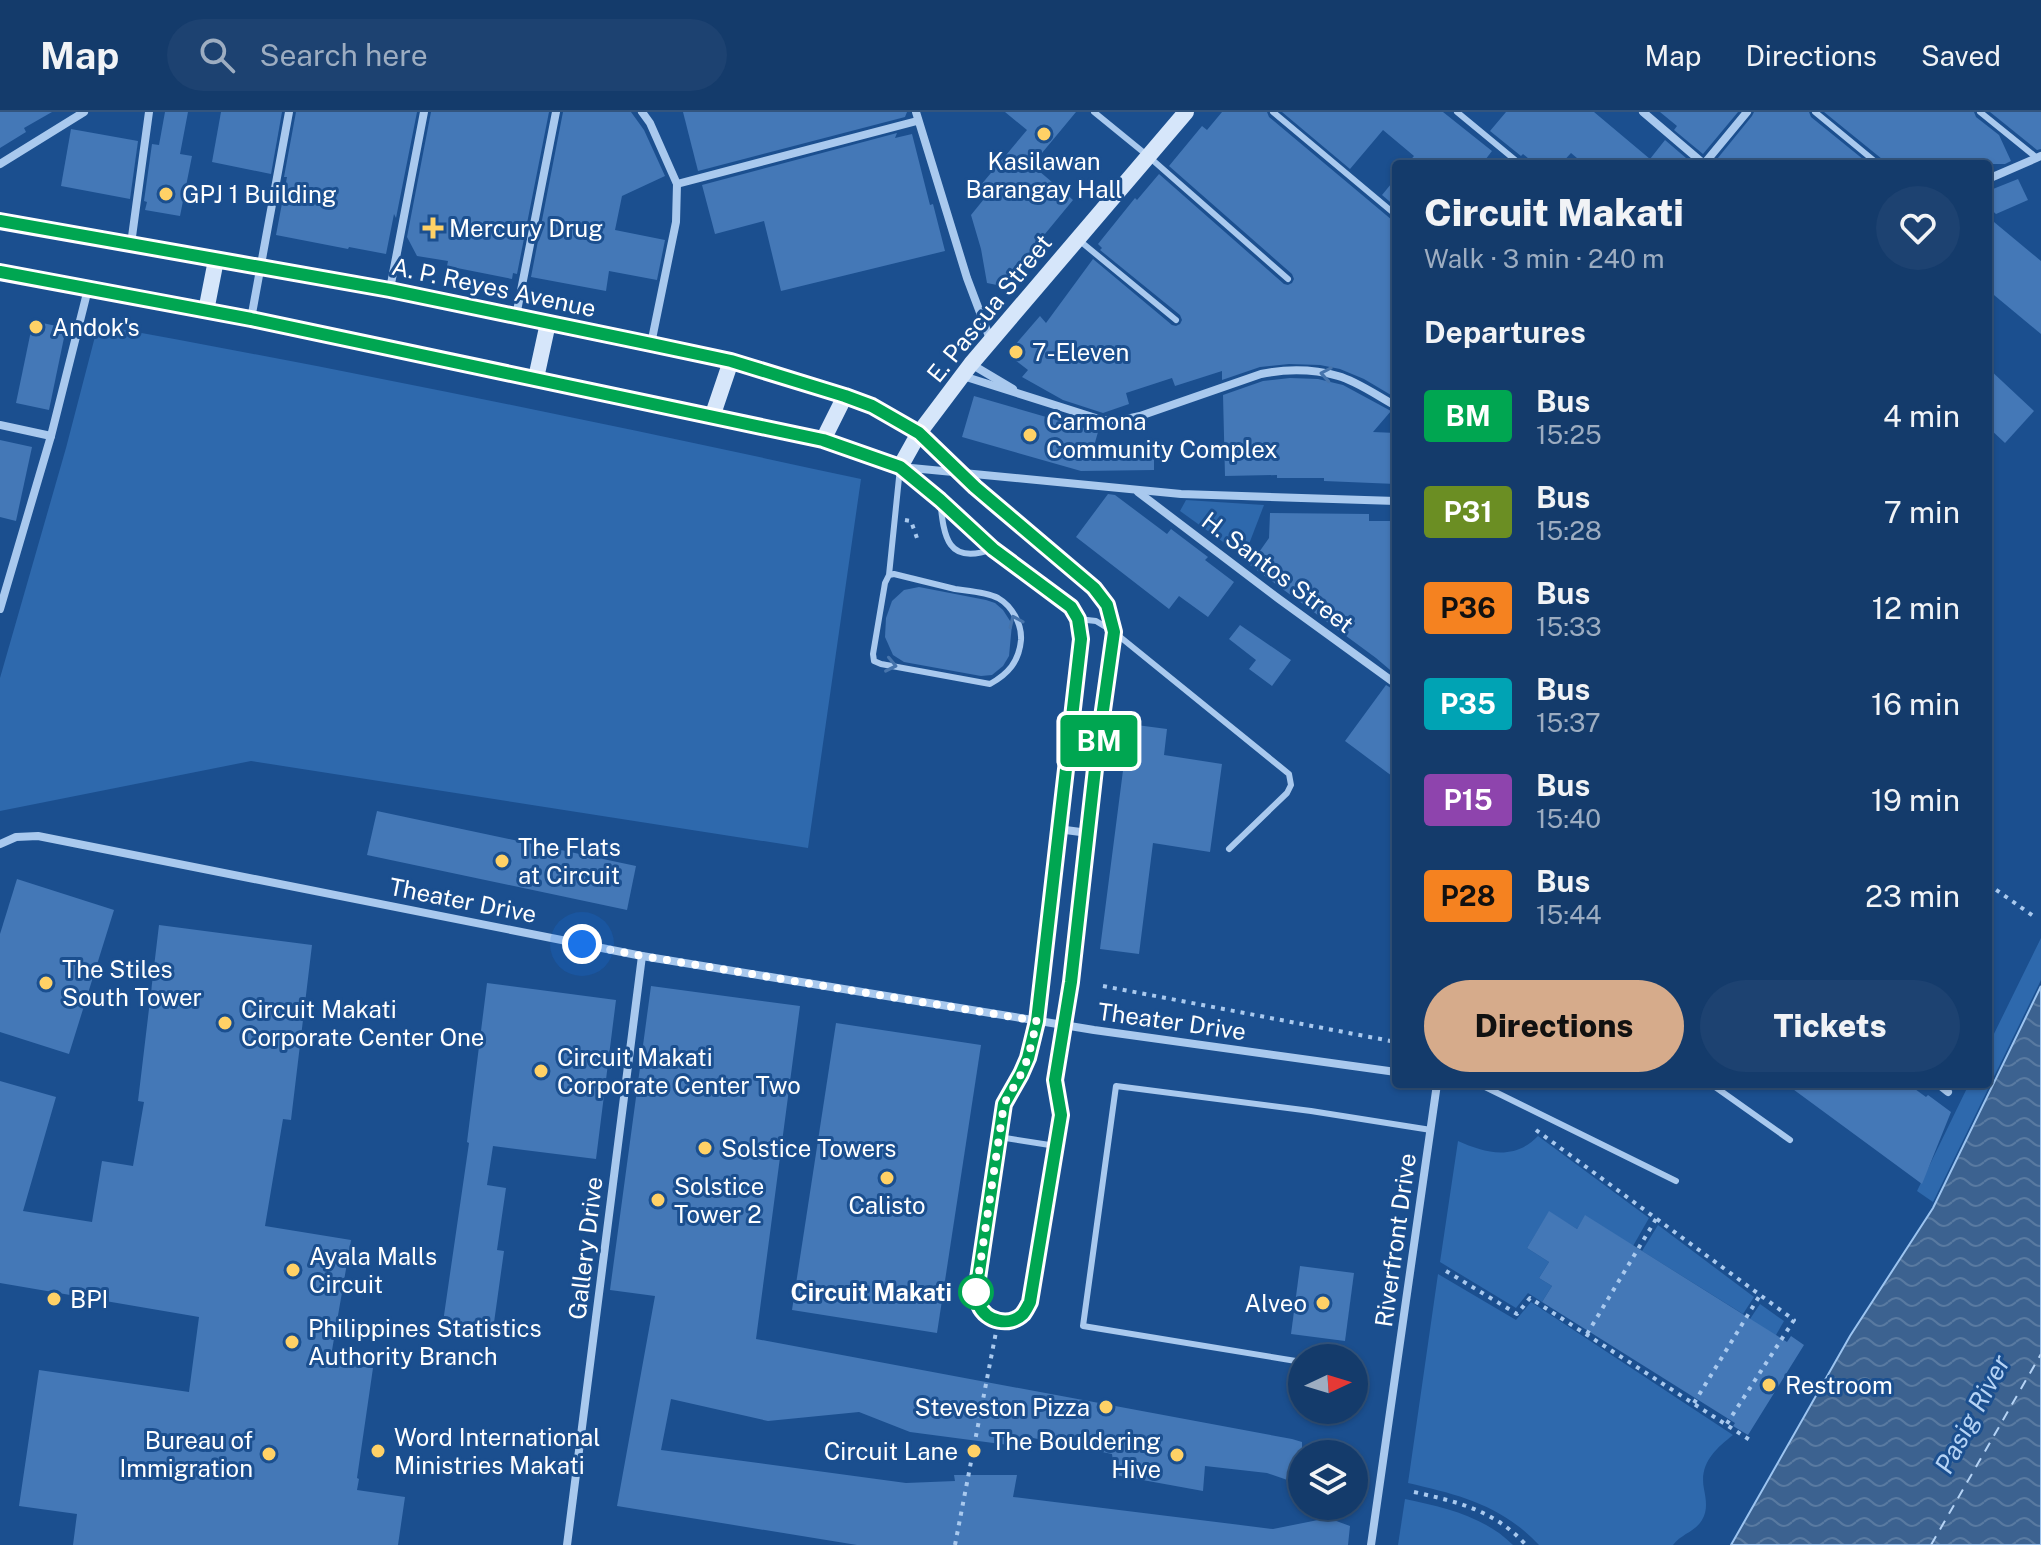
<!DOCTYPE html>
<html lang="en">
<head>
<meta charset="utf-8">
<style>
	:root { --surface:#143b6b; --page:#1d4271; --text:#f1f3f6; --muted:#9dadc1; --line:#33557e; --accent:#d6ab8b }
	body { margin:0; font-family:"Public Sans",sans-serif; background:var(--page); color:var(--text); height:100vh; display:flex; flex-direction:column; font-size:30px; white-space:nowrap }
	* { box-sizing:border-box; margin:0 }
	p { font-size:26px; color:var(--muted) }
	.icon { flex:none; width:44px; height:44px; fill:none; stroke:currentColor; stroke-width:2; stroke-linecap:round; stroke-linejoin:round }
	.map { position:relative; flex:1; overflow:hidden }
	.side { position:absolute; left:1392px; top:48px; width:600px; height:928px; display:flex; flex-direction:column; background:var(--surface); border-radius:8px; box-shadow:0 2px 6px #0004,0 0 0 2px var(--line) }
	.side>* { flex:none }
	.badge { padding:0 16px; border-radius:6px; font-size:28px; line-height:52px }
	.needle { width:52px; rotate:86deg }
	.tools { position:absolute; left:1288px; top:1232px; display:grid; gap:16px }
	.tools a { display:grid; place-items:center; width:80px; height:80px; border-radius:50%; background:var(--surface); box-shadow:0 2px 6px #0004,0 0 0 2px var(--line); font-size:40px }
	.you { position:absolute; width:40px; height:40px; margin:-20px; border:6px solid #fff; border-radius:50%; background:#1a73e8; box-shadow:0 0 0 12px #1a73e833 }
	.map>.badge { position:absolute; translate:-50% -50%; box-shadow:0 0 0 4px #fff }
	h2 { padding:0 32px; font-size:30px; line-height:72px }
	.round { display:grid; place-items:center; flex:none; width:84px; height:84px; border-radius:42px; background:var(--page) }
	.head { display:flex; align-items:center; justify-content:space-between; height:136px; padding:0 32px }
	h1 { font-size:38px; font-weight:800; line-height:60px }
	.cta { display:flex; gap:16px; margin-top:auto; padding:16px 32px }
	.cta a { flex:1; height:92px; border-radius:48px; background:var(--accent); color:#111; font-size:32px; font-weight:800; line-height:92px; text-align:center }
	.cta a+a { background:var(--page); color:var(--text) }
	ul { padding:0; list-style:none }
	li { display:flex; align-items:center; gap:24px; height:96px; padding:0 32px }
	li div { flex:1 }
	li b { display:block; font-size:30px }
	li em { font-style:normal }
	li .badge { min-width:88px; font-weight:700; text-align:center }
	header { display:flex; align-items:center; gap:48px; box-sizing:border-box; height:112px; padding:0 40px; background:var(--surface); border-bottom:2px solid var(--line) }
	header strong { font-size:38px }
	nav { display:flex; gap:44px; margin-inline-start:auto; font-size:28px }
	.search { width:560px; height:72px; background:var(--page); display:flex; align-items:center; gap:20px; box-sizing:border-box; padding:0 28px; border-radius:44px; color:var(--muted); font-size:30px }
	.map>svg:first-child { display:block }
	.green { fill:#2e69ad }
	.water { fill:url(#water-waves); stroke:#9cc4f0; stroke-width:2 }
	.lines { fill:none; stroke-linecap:round; stroke-linejoin:round }
	.ferry { stroke:#b5d3f5; stroke-width:2; stroke-dasharray:10 8; stroke-linecap:butt }
	.building { fill:#4478b7 }
	.path { stroke:#a9c9ee; stroke-width:4; stroke-dasharray:4 6; stroke-linecap:butt }
	.lane { stroke:#a9c9ee; stroke-width:6 }
	.street { stroke:#a9c9ee; stroke-width:8 }
	.secondary { stroke:#d6e6fa; stroke-width:16 }
	.oneway { stroke:#4674ac }
	.line-casing { stroke:#fff; stroke-width:18 }
	.line { stroke:#00a651; stroke-width:12 }
	.walk { stroke:#fff; stroke-width:8; stroke-dasharray:0 14.4 }
	.poi-dot { fill:#ffd166; stroke:#1b4f8f; stroke-width:3 }
	.stop-dot { fill:#fff; stroke:#00a651; stroke-width:4 }
	.labels { text-anchor:middle; dominant-baseline:central; stroke-width:6; stroke-linejoin:round; paint-order:stroke }
	.poi-label { font-size:24px; fill:#fff; stroke:#1b4f8f; text-anchor:start }
	.street-label { font-size:24px; fill:#fff; stroke:#1b4f8f }
	.stop-label { font-size:24px; font-weight:bold; fill:#fff; stroke:#1b4f8f; text-anchor:end }
	.water-label { font-size:26px; font-style:italic; fill:#b5d3f5; stroke:#1b4f8f }
</style>
</head>
<body>
<header>
<strong>Map</strong>
<div class="search"><svg class="icon" aria-label="search" viewBox="0 0 24 24"><circle cx="10" cy="10" r="6"/><path d="M15 15l6 6"/></svg>Search here</div>
<nav><a>Map</a><a>Directions</a><a>Saved</a></nav>
</header>
<div class="map">
<svg width="2041" height="1433" viewBox="0 0 2041 1433">
	<defs>
		<pattern id="water-waves" width="16" height="10" patternUnits="userSpaceOnUse" patternTransform="scale(2)"><rect width="16" height="10" fill="#3c6290"/><path d="M0 5q4-4 8 0t8 0" fill="none" stroke="#597aa1"/></pattern>
	</defs>
	<rect width="100%" height="100%" fill="#1b4f8f"/>
	<g class="green">
		<path d="M98,213C353,259 607,312 861,367L808,736L251,649L0,699V566L66,336Z"/>
		<polygon points="1186,388 1264,393 1244,445 1180,399"/>
		<polygon points="2041,826 2041,868 1933,1090 1917,1079 1969,972 1988,972 1988,934"/>
		<path d="M1538,1024L1649,1106L1633,1134L1585,1104L1577,1117L1549,1100L1527,1136L1549,1150L1539,1166L1552,1174L1542,1190L1528,1181L1516,1196L1440,1150L1458,1029C1485,1041 1514,1049 1538,1024Z"/>
		<polygon points="1658,1113 1754,1185 1743,1202 1642,1139"/>
		<path d="M1438,1162L1516,1208L1531,1190L1733,1323C1715,1337 1699,1352 1704,1377C1706,1388 1708,1398 1702,1408C1695,1420 1681,1422 1673,1433H1539C1501,1393 1460,1383 1408,1371Z"/>
		<polygon points="1760,1192 1784,1209 1768,1237 1750,1207"/>
		<path d="M1405,1387C1443,1395 1484,1404 1513,1433H1398Z"/>
	</g>
	<polygon class="water" points="2041,874 2041,1433 1731,1433 1850,1224 1933,1096"/>
	<g class="lines">
		<polyline class="ferry" points="1931,1433 2041,1242"/>
	</g>
	<g class="building">
		<polygon points="0,0 52,0 24,16 26,20 0,36"/>
		<polygon points="165,0 188,0 180,42 192,44 180,104 145,98 147,90 144,89 152,32 159,33"/>
		<polygon points="221,0 282,0 271,62 212,50"/>
		<polygon points="296,0 417,0 396,106 394,102 386,142 349,135 348,137 276,123 287,65 284,65"/>
		<polygon points="431,0 549,0 517,162 513,161 512,167 447,154 448,149 417,144 407,125"/>
		<polygon points="563,0 631,0 644,18 665,64 622,84 615,118 665,128 657,168 609,159 606,179 531,165"/>
		<polygon points="683,0 907,0 905,5 698,59"/>
		<polygon points="1005,0 1076,0 1032,53 1073,88 1002,174 987,171 981,137 971,103 984,87 975,80 1027,18"/>
		<polygon points="1222,0 1267,0 1269,5 1392,108 1396,109 1396,286 1364,267 1340,257 1320,253 1289,252 1260,255 1222,268 1222,259 1175,274 1172,266 1126,281 1129,292 1103,301 1063,288 1022,265 1028,258 1007,242 1040,204 1046,211 1093,147 1172,213 1176,214 1180,212 1182,208 1180,203 1100,138 1102,136 1098,132 1135,86 1137,88 1159,62 1284,172 1288,173 1292,171 1294,167 1292,162 1169,54 1202,14 1207,18"/>
		<polygon points="1282,0 1443,0 1492,39 1482,52 1407,52 1414,44 1383,18 1350,57"/>
		<polygon points="1506,0 1594,0 1650,47 1665,28 1693,52 1584,52 1571,41 1561,52 1535,52 1523,42 1521,44 1490,19"/>
		<polygon points="1660,0 1738,0 1703,42 1674,18 1677,14"/>
		<polygon points="1754,0 1809,0 1811,5 1869,52 1713,52 1752,4"/>
		<polygon points="1824,0 1974,0 1976,5 1999,23 2011,49 2005,52 1884,52 1882,47"/>
		<polygon points="1990,0 2041,0 2041,37 2037,38"/>
		<polygon points="71,17 138,29 130,87 61,74"/>
		<polygon points="897,21 895,26 912,22 930,93 933,92 945,139 781,179 764,109 715,122 702,73"/>
		<polygon points="1396,66 1396,95 1382,83"/>
		<polygon points="2018,67 2028,88 1996,102 1988,95 1988,79"/>
		<polygon points="1988,105 2041,149 2041,222 1988,178"/>
		<polygon points="33,209 66,216 49,298 16,291"/>
		<polygon points="1988,256 2034,299 2005,331 1988,315"/>
		<polygon points="1290,266 1318,267 1343,273 1391,299 1373,320 1396,321 1396,372 1324,369 1324,366 1277,366 1277,363 1225,364 1223,283 1263,269"/>
		<polygon points="974,284 1098,320 1094,334 1154,333 1154,358 1081,359 962,325"/>
		<polygon points="0,328 32,335 16,409 0,405"/>
		<polygon points="1108,382 1115,383 1167,422 1171,417 1208,445 1205,448 1234,470 1208,505 1179,484 1169,497 1076,425"/>
		<polygon points="1270,401 1369,402 1369,409 1396,409 1396,563 1376,546 1250,453 1269,426"/>
		<polygon points="919,475 986,488 995,491 1003,498 1012,512 1009,544 1003,554 992,563 981,564 904,550 893,543 885,525 886,506 892,489 904,478"/>
		<polygon points="1240,513 1291,548 1272,574 1249,557 1256,548 1229,527"/>
		<polygon points="1386,573 1396,579 1396,667 1345,629"/>
		<polygon points="1129,612 1167,617 1164,643 1222,652 1210,740 1153,731 1139,842 1100,837"/>
		<polygon points="377,699 636,754 627,798 367,743"/>
		<polygon points="17,767 114,798 69,942 0,920 0,822"/>
		<polygon points="159,813 312,833 291,1008 283,1007 265,1114 351,1128 330,1250 373,1256 357,1366 359,1367 357,1378 405,1385 398,1433 73,1433 77,1402 19,1394 39,1258 189,1280 199,1205 0,1171 0,969 56,985 23,1099 92,1110 102,1049 133,1054 144,990 138,989"/>
		<polygon points="487,871 616,888 596,1047 493,1034 487,1073 506,1076 497,1138 504,1139 492,1225 442,1217 469,1031 467,1030"/>
		<polygon points="651,874 800,894 756,1227 1292,1327 1302,1330 1302,1373 1267,1361 1205,1354 1203,1379 1115,1363 1112,1342 1033,1326 1031,1336 910,1320 859,1300 768,1309 671,1287 661,1338 906,1371 955,1369 954,1363 1017,1363 1013,1385 1273,1417 1328,1406 1350,1414 1348,1433 857,1433 617,1394 655,1184 610,1178"/>
		<polygon points="836,911 981,933 937,1221 792,1198"/>
		<polygon points="1786,972 1908,972 1926,985 1928,983 1951,1000 1922,1072"/>
		<polygon points="1549,1099 1577,1117 1585,1103 1787,1230 1791,1224 1804,1233 1748,1323 1733,1314 1735,1311 1542,1190 1552,1174 1539,1166 1549,1150 1527,1136"/>
		<polygon points="1300,1154 1354,1161 1345,1229 1291,1222"/>
	</g>
	<g class="lines">
		<g class="path">
			<polyline points="905,408 911,409 918,429"/>
			<polyline points="1988,772 2036,806"/>
			<polyline points="1103,874 1396,930"/>
			<polyline points="1536,1018 1794,1208 1726,1313"/>
			<polyline points="1446,1159 1517,1202 1530,1186 1753,1330"/>
			<polyline points="1587,1222 1656,1107"/>
			<polyline points="1694,1291 1760,1183"/>
			<path d="M1414,1380C1458,1390 1494,1398 1526,1433"/>
			<polyline points="955,1433 996,1220"/>
		</g>
		<g class="lane">
			<polyline points="1094,0 1148,44 1288,167"/>
			<polyline points="1273,0 1396,103"/>
			<polyline points="1457,0 1520,52"/>
			<polyline points="1815,0 1878,52"/>
			<polyline points="1980,0 2037,46"/>
			<polyline points="1080,129 1176,208"/>
			<path d="M940,388C944,425 947,454 993,437"/>
			<path d="M889,463L894,462C914,467 934,472 955,477C968,479 986,480 998,486C1012,494 1022,512 1021,528C1019,550 1008,562 990,572L881,552L874,549L873,542L885,471L889,463L900,356"/>
			<polyline points="1078,507 1096,509 1114,520 1289,662 1291,673 1287,681 1229,737"/>
			<path d="M1037,909L1028,946L1021,962L1004,992L976,1180C977,1184 977,1189 979,1193C986,1210 1010,1215 1023,1202C1027,1198 1028,1194 1030,1190L1061,1003L1055,968L1064,913"/>
			<polyline points="1479,972 1676,1069"/>
			<polyline points="1711,972 1790,1028"/>
			<polyline points="999,1025 1056,1034"/>
			<polyline points="1302,1250 1083,1214 1116,974 1311,999 1431,1018"/>
			<polyline points="1354,1259 1363,1260"/>
		</g>
		<g class="street">
			<polyline points="642,0 650,11 677,72 676,110 651,232"/>
			<polyline points="916,0 967,166 990,227"/>
			<polyline points="1643,0 1704,52"/>
			<polyline points="0,52 84,0"/>
			<polyline points="1704,52 1747,0"/>
			<polyline points="1988,67 2041,44"/>
			<polyline points="677,72 917,9"/>
			<polyline points="131,132 149,0"/>
			<polyline points="390,177 424,0"/>
			<polyline points="516,204 556,0"/>
			<polyline points="251,207 289,0"/>
			<polyline points="971,252 1013,277"/>
			<path d="M963,264L1102,308H1122L1140,304L1261,262C1286,257 1313,257 1338,264C1357,269 1379,285 1396,294"/>
			<polyline points="0,313 51,324"/>
			<polyline points="920,321 975,375 1094,476 1107,493 1114,520 1096,648 1071,870 1064,913"/>
			<polyline points="900,355 940,388 993,437 1071,495 1078,507 1081,527 1037,909"/>
			<polyline points="901,355 1181,382 1396,389"/>
			<polyline points="1138,380 1279,487 1396,572"/>
			<polyline points="0,497 51,324 88,177"/>
			<polyline points="1067,644 1096,648"/>
			<polyline points="1058,717 1088,721"/>
			<polyline points="0,732 16,725 38,724 642,844 1094,918 1396,960"/>
			<polyline points="1938,972 1948,980"/>
			<polyline points="567,1433 642,844"/>
			<polyline points="1371,1433 1437,972"/>
		</g>
		<g class="secondary">
			<polyline points="0,109 390,178 731,249 845,284 872,294 919,321"/>
			<polyline points="0,160 251,207 823,328 900,355 919,321 971,252 1186,0"/>
			<polyline points="206,199 216,148"/>
			<polyline points="536,266 548,211"/>
			<polyline points="712,305 731,249"/>
			<polyline points="823,328 845,284"/>
		</g>
	</g>
	<defs><path id="oneway-chevron" d="M-2-3.5L2.5 0L-2 3.5" fill="none" stroke-width="1.6" stroke-linecap="round" stroke-linejoin="round" transform="scale(2)"/></defs>
	<g class="oneway">
		<use href="#oneway-chevron" transform="translate(1326 262) rotate(-170)"/>
		<use href="#oneway-chevron" transform="translate(1015 509) rotate(-114)"/>
		<use href="#oneway-chevron" transform="translate(891 553) rotate(12)"/>
	</g>
	<g class="lines">
		<g class="line-casing">
			<path id="line" d="M0,109L390,178L651,232L731,249L845,284L872,294L919,321L975,375L1094,476L1107,493L1114,520L1096,648L1071,870L1055,968L1061,1003L1030,1190C1028,1194 1026,1198 1023,1202C1010,1215 986,1210 979,1193C977,1189 977,1184 976,1180L1004,992L1021,962L1028,946L1037,909L1081,527L1078,507L1071,495L993,437L940,388L900,355L823,328L251,207L0,160"/>
		</g>
		<use href="#line" class="line"/>
		<polyline class="walk" points="582,832 642,844 1037,909 1028,946 1021,962 1004,992 976,1180"/>
	</g>
	<g class="poi-dot">
		<circle cx="1044" cy="22" r="8"/>
		<circle cx="166" cy="82" r="8"/>
		<path d="M429 104h8v8h8v8h-8v8h-8v-8h-8v-8h8z"/>
		<circle cx="36" cy="215" r="8"/>
		<circle cx="1016" cy="240" r="8"/>
		<circle cx="1030" cy="323" r="8"/>
		<circle cx="502" cy="749" r="8"/>
		<circle cx="46" cy="871" r="8"/>
		<circle cx="225" cy="911" r="8"/>
		<circle cx="541" cy="959" r="8"/>
		<circle cx="705" cy="1036" r="8"/>
		<circle cx="887" cy="1066" r="8"/>
		<circle cx="658" cy="1088" r="8"/>
		<circle cx="293" cy="1158" r="8"/>
		<circle cx="54" cy="1187" r="8"/>
		<circle cx="1323" cy="1191" r="8"/>
		<circle cx="292" cy="1230" r="8"/>
		<circle cx="1769" cy="1273" r="8"/>
		<circle cx="1106" cy="1295" r="8"/>
		<circle cx="378" cy="1339" r="8"/>
		<circle cx="974" cy="1339" r="8"/>
		<circle cx="269" cy="1342" r="8"/>
		<circle cx="1177" cy="1343" r="8"/>
	</g>
	<circle class="stop-dot" cx="976" cy="1180" r="16"/>
	<g class="labels">
		<g class="poi-label">
			<text x="1044" y="49" text-anchor="middle">Kasilawan<tspan x="1044" dy="28">Barangay Hall</tspan></text>
			<text x="182" y="82">GPJ 1 Building</text>
			<text x="449" y="116">Mercury Drug</text>
			<text x="52" y="215">Andok's</text>
			<text x="1032" y="240">7-Eleven</text>
			<text x="1046" y="309">Carmona<tspan x="1046" dy="28">Community Complex</tspan></text>
			<text x="518" y="735">The Flats<tspan x="518" dy="28">at Circuit</tspan></text>
			<text x="62" y="857">The Stiles<tspan x="62" dy="28">South Tower</tspan></text>
			<text x="241" y="897">Circuit Makati<tspan x="241" dy="28">Corporate Center One</tspan></text>
			<text x="557" y="945">Circuit Makati<tspan x="557" dy="28">Corporate Center Two</tspan></text>
			<text x="721" y="1036">Solstice Towers</text>
			<text x="674" y="1074">Solstice<tspan x="674" dy="28">Tower 2</tspan></text>
			<text x="887" y="1093" text-anchor="middle">Calisto</text>
			<text x="309" y="1144">Ayala Malls<tspan x="309" dy="28">Circuit</tspan></text>
			<text x="70" y="1187">BPI</text>
			<text x="1307" y="1191" text-anchor="end">Alveo</text>
			<text x="308" y="1216">Philippines Statistics<tspan x="308" dy="28">Authority Branch</tspan></text>
			<text x="1785" y="1273">Restroom</text>
			<text x="1090" y="1295" text-anchor="end">Steveston Pizza</text>
			<text x="394" y="1325">Word International<tspan x="394" dy="28">Ministries Makati</tspan></text>
			<text x="253" y="1328" text-anchor="end">Bureau of<tspan x="253" dy="28">Immigration</tspan></text>
			<text x="1161" y="1329" text-anchor="end">The Bouldering<tspan x="1161" dy="28">Hive</tspan></text>
			<text x="958" y="1339" text-anchor="end">Circuit Lane</text>
		</g>
		<g class="street-label">
			<text transform="translate(494 175) rotate(12)">A. P. Reyes Avenue</text>
			<text transform="translate(989 196) rotate(-51)">E. Pascua Street</text>
			<text transform="translate(1278 460) rotate(37)">H. Santos Street</text>
			<text transform="translate(463 788) rotate(11)">Theater Drive</text>
			<text transform="translate(1172 909) rotate(8)">Theater Drive</text>
			<text transform="translate(1395 1128) rotate(-82)">Riverfront Drive</text>
			<text transform="translate(585 1136) rotate(-83)">Gallery Drive</text>
		</g>
		<g class="stop-label">
			<text x="952" y="1180">Circuit Makati</text>
		</g>
		<g class="water-label">
			<text transform="translate(1972 1302) rotate(-62)">Pasig River</text>
		</g>
	</g>
</svg>
<div class="tools">
<a><svg class="needle" viewBox="-14 -14 28 28"><path d="M0-13l5 13h-10z" fill="#e53935"/><path d="M0 13l5-13h-10z" fill="#9dadc1"/></svg></a>
<a><svg class="icon" aria-label="layers" viewBox="0 0 24 24"><path d="M12 4l9 5-9 5-9-5zM3 14l9 5 9-5"/></svg></a>
</div>
<div class="you" style="left:582px;top:832px"></div>
<b class="badge" style="left:1099px;top:629px;background:#00a651;color:#fff">BM</b>
<section class="side">
<div class="head"><div><h1>Circuit Makati</h1><p>Walk · 3 min · 240 m</p></div><a class="round"><svg class="icon" aria-label="heart" viewBox="0 0 24 24"><path d="M12 20l-8-8c-3-5 5-10 8-4 3-6 11-1 8 4z"/></svg></a></div>
<h2>Departures</h2>
<ul>
<li><span class="badge" style="background:#00a651;color:#fff">BM</span><div><b>Bus</b><p>15:25</p></div><em>4 min</em></li>
<li><span class="badge" style="background:#6b8e23;color:#fff">P31</span><div><b>Bus</b><p>15:28</p></div><em>7 min</em></li>
<li><span class="badge" style="background:#f58220;color:#111">P36</span><div><b>Bus</b><p>15:33</p></div><em>12 min</em></li>
<li><span class="badge" style="background:#00a3b4;color:#fff">P35</span><div><b>Bus</b><p>15:37</p></div><em>16 min</em></li>
<li><span class="badge" style="background:#8e44ad;color:#fff">P15</span><div><b>Bus</b><p>15:40</p></div><em>19 min</em></li>
<li><span class="badge" style="background:#f58220;color:#111">P28</span><div><b>Bus</b><p>15:44</p></div><em>23 min</em></li>
</ul>
<div class="cta"><a>Directions</a><a>Tickets</a></div>
</section>
</div>
</body>
</html>
